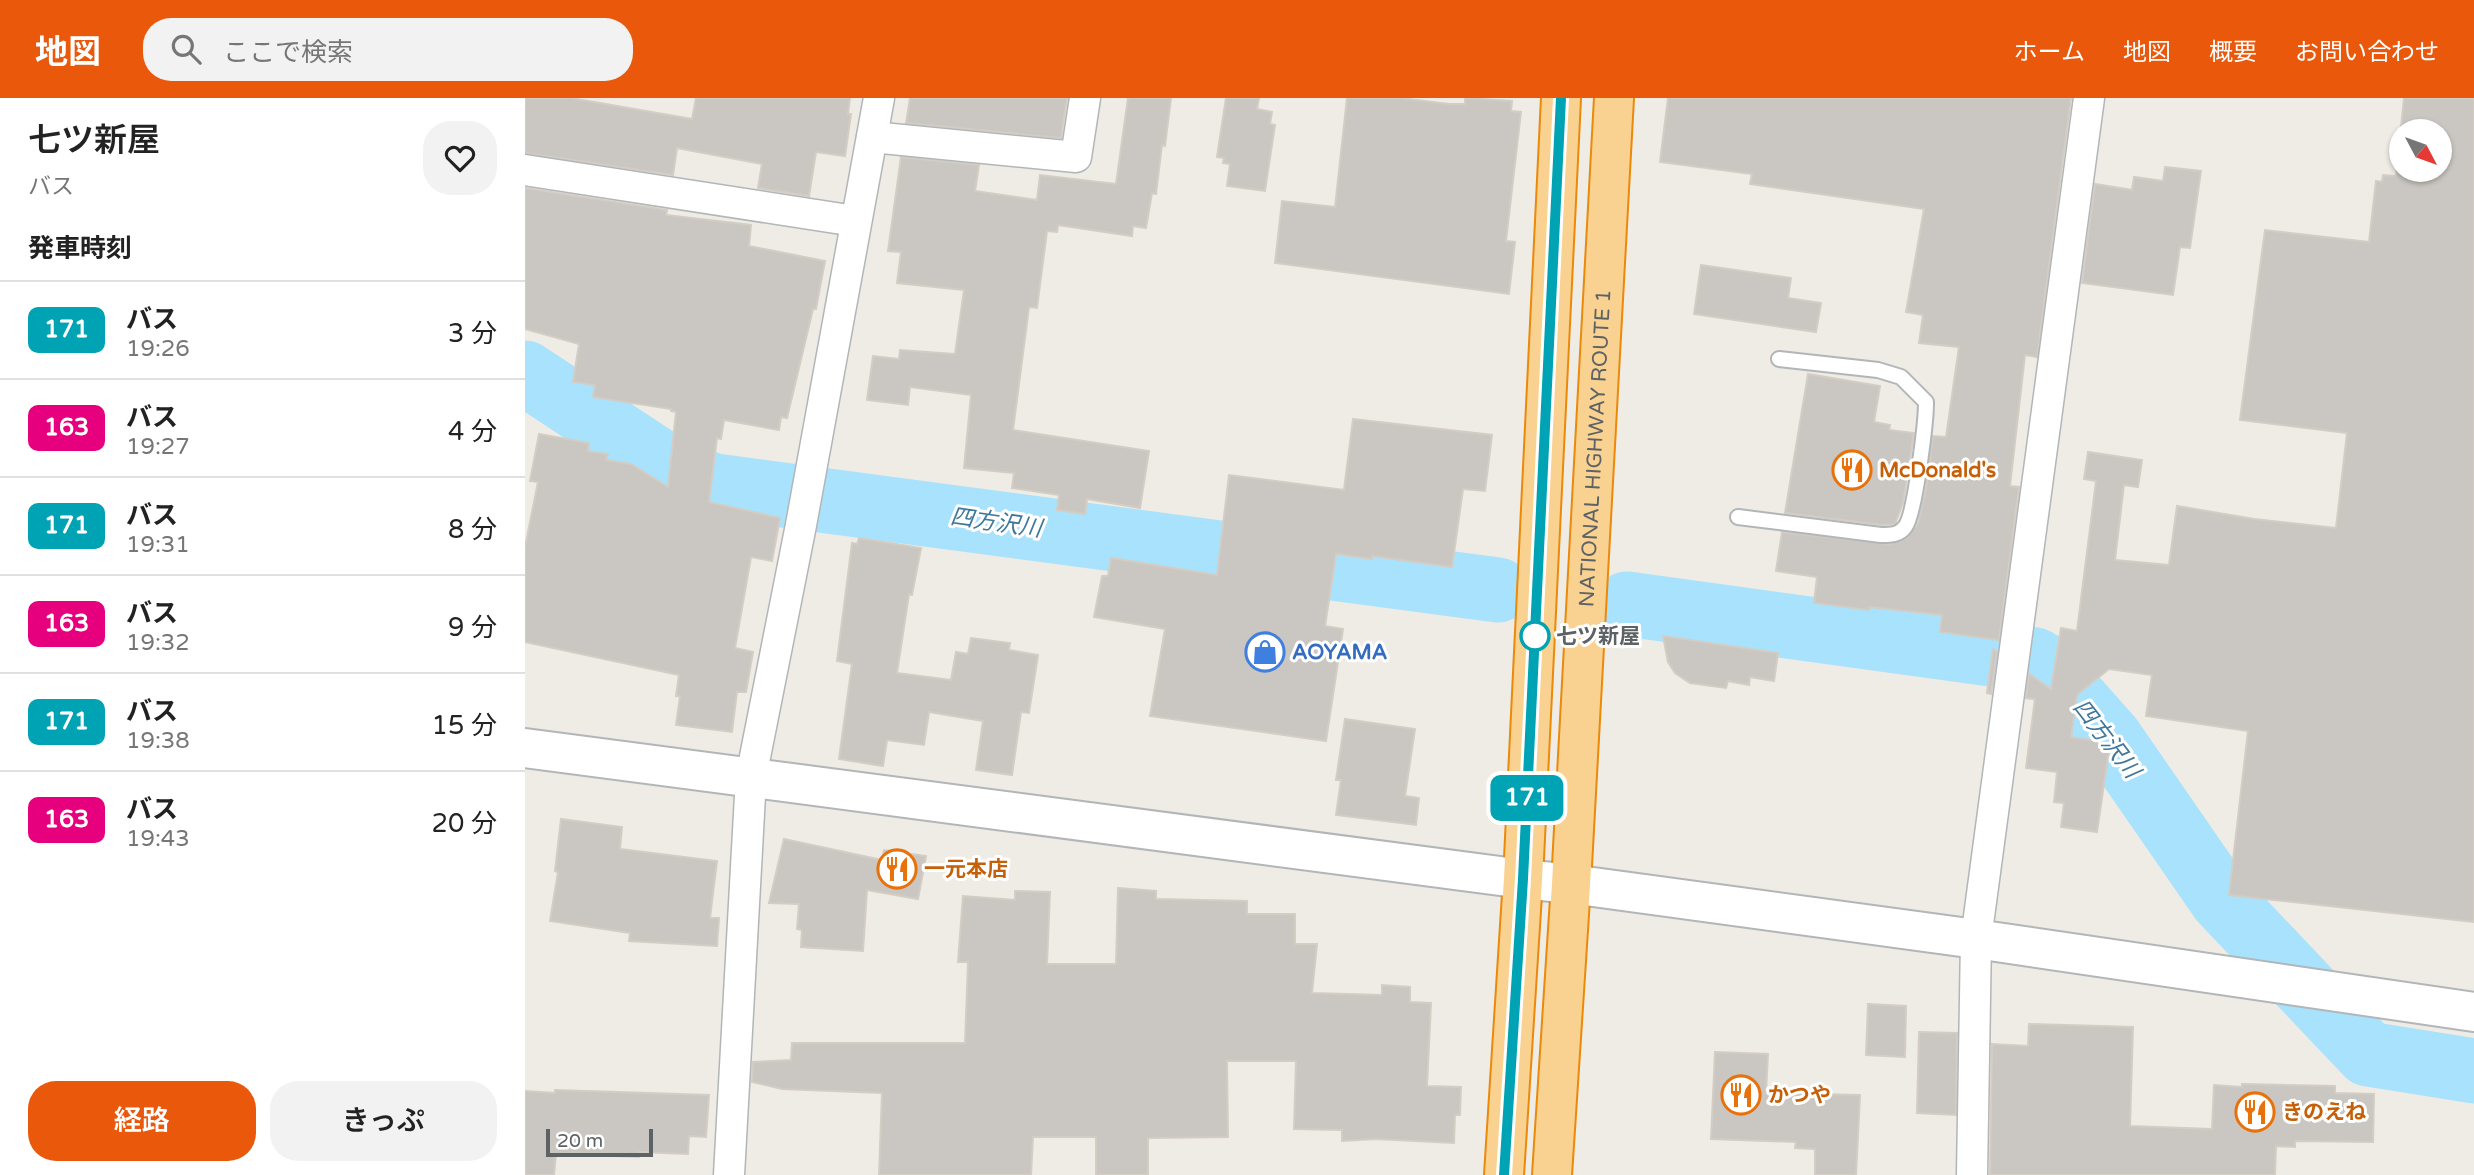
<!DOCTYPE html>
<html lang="ja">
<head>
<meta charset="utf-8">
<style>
	:root { --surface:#fff; --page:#f2f2f2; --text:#222; --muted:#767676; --line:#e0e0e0; --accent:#ea580c }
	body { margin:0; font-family:"Varela Round","Noto Sans JP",sans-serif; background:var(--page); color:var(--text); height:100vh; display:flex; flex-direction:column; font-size:26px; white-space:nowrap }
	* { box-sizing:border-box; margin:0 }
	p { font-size:23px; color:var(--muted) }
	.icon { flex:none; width:38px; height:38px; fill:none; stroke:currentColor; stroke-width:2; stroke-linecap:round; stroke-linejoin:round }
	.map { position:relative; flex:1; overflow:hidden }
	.panel { display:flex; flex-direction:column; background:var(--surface); width:525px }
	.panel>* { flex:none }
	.badge { padding:0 14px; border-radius:10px; font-size:24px; line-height:46px }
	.needle { width:46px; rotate:131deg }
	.tools { position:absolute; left:1864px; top:21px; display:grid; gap:14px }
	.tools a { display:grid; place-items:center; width:63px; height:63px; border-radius:50%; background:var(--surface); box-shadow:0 2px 5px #0004; font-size:35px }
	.scale { position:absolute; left:21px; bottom:18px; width:107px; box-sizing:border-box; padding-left:7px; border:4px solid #5d6265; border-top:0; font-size:19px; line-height:24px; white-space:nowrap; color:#5d6265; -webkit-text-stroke:5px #fff; paint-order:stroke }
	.map>.badge { position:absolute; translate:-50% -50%; box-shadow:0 0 0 4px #fff }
	h2 { padding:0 28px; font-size:26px; line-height:63px }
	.round { display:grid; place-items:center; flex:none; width:74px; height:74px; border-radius:28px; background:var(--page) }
	.overview { display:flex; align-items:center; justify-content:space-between; height:119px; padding:0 28px }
	h1 { font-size:33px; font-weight:600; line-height:52px }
	.action { display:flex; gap:14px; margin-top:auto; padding:14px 28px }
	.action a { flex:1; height:80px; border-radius:28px; background:var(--accent); color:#fff; font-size:28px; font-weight:600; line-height:80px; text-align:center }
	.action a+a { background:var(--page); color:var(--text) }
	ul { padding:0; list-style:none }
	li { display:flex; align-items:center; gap:21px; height:98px; padding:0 28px; border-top:2px solid var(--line) }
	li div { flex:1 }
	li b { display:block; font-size:26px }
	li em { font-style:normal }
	li .badge { min-width:77px; font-weight:700; text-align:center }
	header { display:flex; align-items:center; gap:42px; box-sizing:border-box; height:98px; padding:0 35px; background:var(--accent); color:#fff }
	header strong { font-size:33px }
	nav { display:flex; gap:38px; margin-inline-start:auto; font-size:24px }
	.search { width:490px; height:63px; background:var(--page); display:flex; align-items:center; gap:18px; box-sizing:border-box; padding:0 24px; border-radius:28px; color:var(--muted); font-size:26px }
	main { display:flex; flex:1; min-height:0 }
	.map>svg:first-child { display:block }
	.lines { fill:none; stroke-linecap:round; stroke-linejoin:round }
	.river { stroke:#a8e2fc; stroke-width:65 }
	.building { fill:#cac6c1; stroke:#d3cdc4; stroke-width:2; fill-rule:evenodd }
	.lane-casing { stroke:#b2b6b9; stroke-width:18 }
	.street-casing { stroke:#b2b6b9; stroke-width:33 }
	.secondary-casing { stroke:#b2b6b9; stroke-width:42 }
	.highway-casing { stroke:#eb8909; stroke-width:42 }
	.lane { stroke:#fff; stroke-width:14 }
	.street { stroke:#fff; stroke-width:30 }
	.secondary { stroke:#fff; stroke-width:38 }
	.highway { stroke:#f9d292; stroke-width:38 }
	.line-casing { stroke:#fff; stroke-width:16 }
	.line { stroke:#00a3b4; stroke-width:10 }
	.stop-dot { fill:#fff; stroke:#00a3b4; stroke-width:3.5 }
	.labels { text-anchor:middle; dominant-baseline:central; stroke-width:6; stroke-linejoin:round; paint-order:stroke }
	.street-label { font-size:21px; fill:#5d6265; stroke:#fff }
	.food-label { font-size:21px; font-weight:bold; fill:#c56008; stroke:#fff; text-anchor:start }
	.stop-label { font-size:21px; font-weight:bold; fill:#5d6265; stroke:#fff; text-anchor:start }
	.shop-label { font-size:21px; font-weight:bold; fill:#366cbe; stroke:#fff; text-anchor:start }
	.water-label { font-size:23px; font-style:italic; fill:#3f789c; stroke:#fff }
</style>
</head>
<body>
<header>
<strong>地図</strong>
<div class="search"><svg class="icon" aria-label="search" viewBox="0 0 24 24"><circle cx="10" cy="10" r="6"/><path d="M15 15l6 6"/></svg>ここで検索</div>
<nav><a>ホーム</a><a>地図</a><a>概要</a><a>お問い合わせ</a></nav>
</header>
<main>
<section class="panel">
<div class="overview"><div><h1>七ツ新屋</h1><p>バス</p></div><a class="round"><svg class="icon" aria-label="heart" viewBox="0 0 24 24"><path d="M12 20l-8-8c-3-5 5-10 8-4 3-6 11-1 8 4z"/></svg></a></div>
<h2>発車時刻</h2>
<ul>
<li><span class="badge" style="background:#00a3b4;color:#fff">171</span><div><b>バス</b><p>19:26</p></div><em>3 分</em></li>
<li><span class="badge" style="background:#e6007e;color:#fff">163</span><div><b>バス</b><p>19:27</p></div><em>4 分</em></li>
<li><span class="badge" style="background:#00a3b4;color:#fff">171</span><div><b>バス</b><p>19:31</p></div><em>8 分</em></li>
<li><span class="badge" style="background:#e6007e;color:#fff">163</span><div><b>バス</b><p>19:32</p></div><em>9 分</em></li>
<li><span class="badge" style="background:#00a3b4;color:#fff">171</span><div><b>バス</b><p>19:38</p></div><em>15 分</em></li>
<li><span class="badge" style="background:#e6007e;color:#fff">163</span><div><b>バス</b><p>19:43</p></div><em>20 分</em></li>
</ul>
<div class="action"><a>経路</a><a>きっぷ</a></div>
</section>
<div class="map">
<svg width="1949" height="1077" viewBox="0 0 1949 1077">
	<rect width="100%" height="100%" fill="#efebe5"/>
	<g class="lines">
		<g class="river">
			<polyline points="0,275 155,377 190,388 973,492"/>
			<polyline points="1102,506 1510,562 1522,569 1585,640 1697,802 1843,956 1949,973"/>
		</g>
	</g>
	<g class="building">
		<polygon points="0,0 46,0 167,21 171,0 325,0 323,16 326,16 320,58 291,54 284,98 233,90 237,66 152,50 148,77 0,55"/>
		<polygon points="385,0 542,0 536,40 381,25"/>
		<polygon points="603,0 646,0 640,48 637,47 631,96 627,95 621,130 608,128 607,138 533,127 532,134 522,133 512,210 504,209 488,332 624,353 615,410 562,401 560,416 532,412 534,397 487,390 489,375 439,370 446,297 385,289 383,307 342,302 348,258 374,261 375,252 430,256 439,192 372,185 376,154 363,153 376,59 454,67 450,93 512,102 515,77 591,86"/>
		<polygon points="701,0 734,0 732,11 747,14 745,26 750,27 740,93 702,88 705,66 698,65 699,60 692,59"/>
		<polygon points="822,0 875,0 924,6 940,6 940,0 987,3 986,13 996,14 981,143 990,144 984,196 750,165 757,103 810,109"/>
		<polygon points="1143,0 1546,0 1512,259 1500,257 1485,388 1494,389 1474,542 1415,534 1417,517 1345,509 1344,512 1289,505 1292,479 1251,473 1257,434 1364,446 1381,441 1393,425 1401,391 1408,338 1421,339 1434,249 1394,245 1398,217 1381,214 1399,111 1225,86 1227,76 1135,64"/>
		<path d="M1879,0H1949V824L1704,797L1723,633L1621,618L1627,577L1584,571L1552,597L1546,639L1585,645L1572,734L1536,729L1539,705L1529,704L1532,674L1501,670L1510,601L1501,600L1504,576L1526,591L1536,530L1552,533L1571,383L1559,381L1563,354L1617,362L1613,389L1599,387L1590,462L1644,467L1652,408L1729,421L1811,430L1822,335L1715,322L1740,132L1844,144L1851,83L1857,84L1858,77L1871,78ZM1876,33H1914V72H1876Z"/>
		<polygon points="1640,69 1676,73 1665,150 1655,149 1648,197 1557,185 1570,86 1607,92 1609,79 1638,83"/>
		<polygon points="0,90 142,112 141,117 226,127 224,148 300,163 291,211 288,211 262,320 256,319 254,332 199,322 196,341 192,340 184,404 255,420 247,463 226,459 210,550 228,554 221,594 212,594 207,634 151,627 155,598 151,598 154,577 0,544 0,449 13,384 5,383 14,336 64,345 63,353 83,356 81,362 106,366 143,389 151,314 146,313 146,311 68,299 70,287 48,284 54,246 0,231"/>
		<polygon points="1176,167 1266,180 1263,200 1296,205 1291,234 1169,216"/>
		<polygon points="1283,276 1355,288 1349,324 1365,327 1364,332 1389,335 1378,405 1370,426 1357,427 1260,415"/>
		<polygon points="828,321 967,337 960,393 938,391 927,469 847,458 847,461 811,456 800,528 818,531 801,643 625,618 640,531 569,519 577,478 583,478 586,460 692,477 704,377 819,392"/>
		<polygon points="334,440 396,450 387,497 384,496 372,575 426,582 431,554 443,556 446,540 485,545 484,552 513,557 504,615 496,614 487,677 451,672 458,623 404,614 399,647 362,642 358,668 314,661 327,566 312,563 327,445 332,446"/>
		<polygon points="1138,538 1253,555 1249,583 1225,579 1224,587 1203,583 1201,590 1165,585 1150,575 1143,564"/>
		<polygon points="1468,551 1472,554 1466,596 1462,595"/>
		<polygon points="820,621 890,631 880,698 894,700 891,727 811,717 816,682 811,682"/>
		<polygon points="36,721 97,729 95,751 192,763 185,820 194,820 192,848 104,843 105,835 25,823 33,774 30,773"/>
		<polygon points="259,741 357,762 359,752 401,758 393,801 342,792 338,853 276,849 277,832 272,831 274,806 244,805"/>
		<polygon points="593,790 631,793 631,801 722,803 722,816 770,816 770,846 792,846 787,895 857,897 857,887 885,889 885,904 906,905 902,988 936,989 935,1017 930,1017 929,1045 851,1041 817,1043 817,1032 769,1031 771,963 702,963 703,1039 623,1040 623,1077 571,1077 571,1039 508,1039 506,1077 354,1077 357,995 257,991 227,984 228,964 266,962 267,945 440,945 443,864 433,864 438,798 490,802 490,793 525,794 522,866 591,866"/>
		<polygon points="1343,906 1381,908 1380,959 1341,957"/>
		<polygon points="1504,926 1608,929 1605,1028 1687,1031 1689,987 1717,989 1717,986 1810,988 1810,995 1849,996 1848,1044 1770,1043 1770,1049 1751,1048 1750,1077 1465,1077 1467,946 1503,948"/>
		<polygon points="1394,934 1432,935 1431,1017 1392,1015"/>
		<polygon points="1190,954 1243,956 1241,995 1335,997 1331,1077 1290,1077 1290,1051 1270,1050 1271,1044 1186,1041"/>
		<polygon points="30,992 184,997 181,1039 164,1038 163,1056 114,1054 114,1059 31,1056 29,1077 0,1077 0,993 30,995"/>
	</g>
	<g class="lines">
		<g class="lane-casing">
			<path id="lane" d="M1213,419L1356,437C1366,437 1374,437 1380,429C1390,417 1401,323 1401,304L1376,279L1353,272L1254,261"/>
		</g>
		<g class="street-casing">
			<g id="street">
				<polyline points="347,39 551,59 560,0"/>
				<polyline points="0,72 330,123"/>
				<polyline points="204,1077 226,679 276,427 354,0"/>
				<polyline points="1447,1077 1451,841 1564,0"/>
			</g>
		</g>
		<g class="secondary-casing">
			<polyline id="secondary" points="0,650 998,781 1046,786 1451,841 1949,914"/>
		</g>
		<g class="highway-casing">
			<g id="highway">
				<polyline points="979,1077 998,781 1036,0"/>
				<path id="s1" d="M1027,1077L1046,786L1089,0"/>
			</g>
		</g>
		<use href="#lane" class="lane"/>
		<use href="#street" class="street"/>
		<use href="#secondary" class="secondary"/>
		<use href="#highway" class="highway"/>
	</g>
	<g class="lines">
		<g class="line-casing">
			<polyline id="line" points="979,1077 998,781 1036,0"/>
		</g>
		<use href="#line" class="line"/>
	</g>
	<defs>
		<g id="restaurant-ring" transform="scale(2.0125)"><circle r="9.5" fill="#fff" stroke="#e8710a" stroke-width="1.5"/><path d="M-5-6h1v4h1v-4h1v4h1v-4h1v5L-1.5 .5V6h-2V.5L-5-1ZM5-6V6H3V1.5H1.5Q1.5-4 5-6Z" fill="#e8710a"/></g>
		<g id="shop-ring" transform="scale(2.0125)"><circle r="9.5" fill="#fff" stroke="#3f7fe0" stroke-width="1.5"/><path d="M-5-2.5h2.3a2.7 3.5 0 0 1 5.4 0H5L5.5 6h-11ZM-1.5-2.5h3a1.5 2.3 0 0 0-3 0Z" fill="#3f7fe0"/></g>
	</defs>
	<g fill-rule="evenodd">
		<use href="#restaurant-ring" x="1327" y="372"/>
		<use href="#shop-ring" x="740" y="554"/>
		<use href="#restaurant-ring" x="372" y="771"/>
		<use href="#restaurant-ring" x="1216" y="997"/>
		<use href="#restaurant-ring" x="1730" y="1014"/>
	</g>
	<circle class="stop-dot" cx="1010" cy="538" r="14"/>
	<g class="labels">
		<g class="street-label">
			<text stroke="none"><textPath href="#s1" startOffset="728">NATIONAL HIGHWAY ROUTE 1</textPath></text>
		</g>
		<g class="food-label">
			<text x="1354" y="372">McDonald's</text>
			<text x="399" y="771">一元本店</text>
			<text x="1243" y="997">かつや</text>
			<text x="1757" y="1014">きのえね</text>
		</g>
		<g class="stop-label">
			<text x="1031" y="538">七ツ新屋</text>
		</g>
		<g class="shop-label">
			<text x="767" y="554">AOYAMA</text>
		</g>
		<g class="water-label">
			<text transform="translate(471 425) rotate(8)">四方沢川</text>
			<text transform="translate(1581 641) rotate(52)">四方沢川</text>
		</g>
	</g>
</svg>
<div class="tools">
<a><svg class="needle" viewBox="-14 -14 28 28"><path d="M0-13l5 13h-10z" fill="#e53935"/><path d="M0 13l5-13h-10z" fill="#767676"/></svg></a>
</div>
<div class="scale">20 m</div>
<b class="badge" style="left:1002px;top:700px;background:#00a3b4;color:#fff">171</b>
</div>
</main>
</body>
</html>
